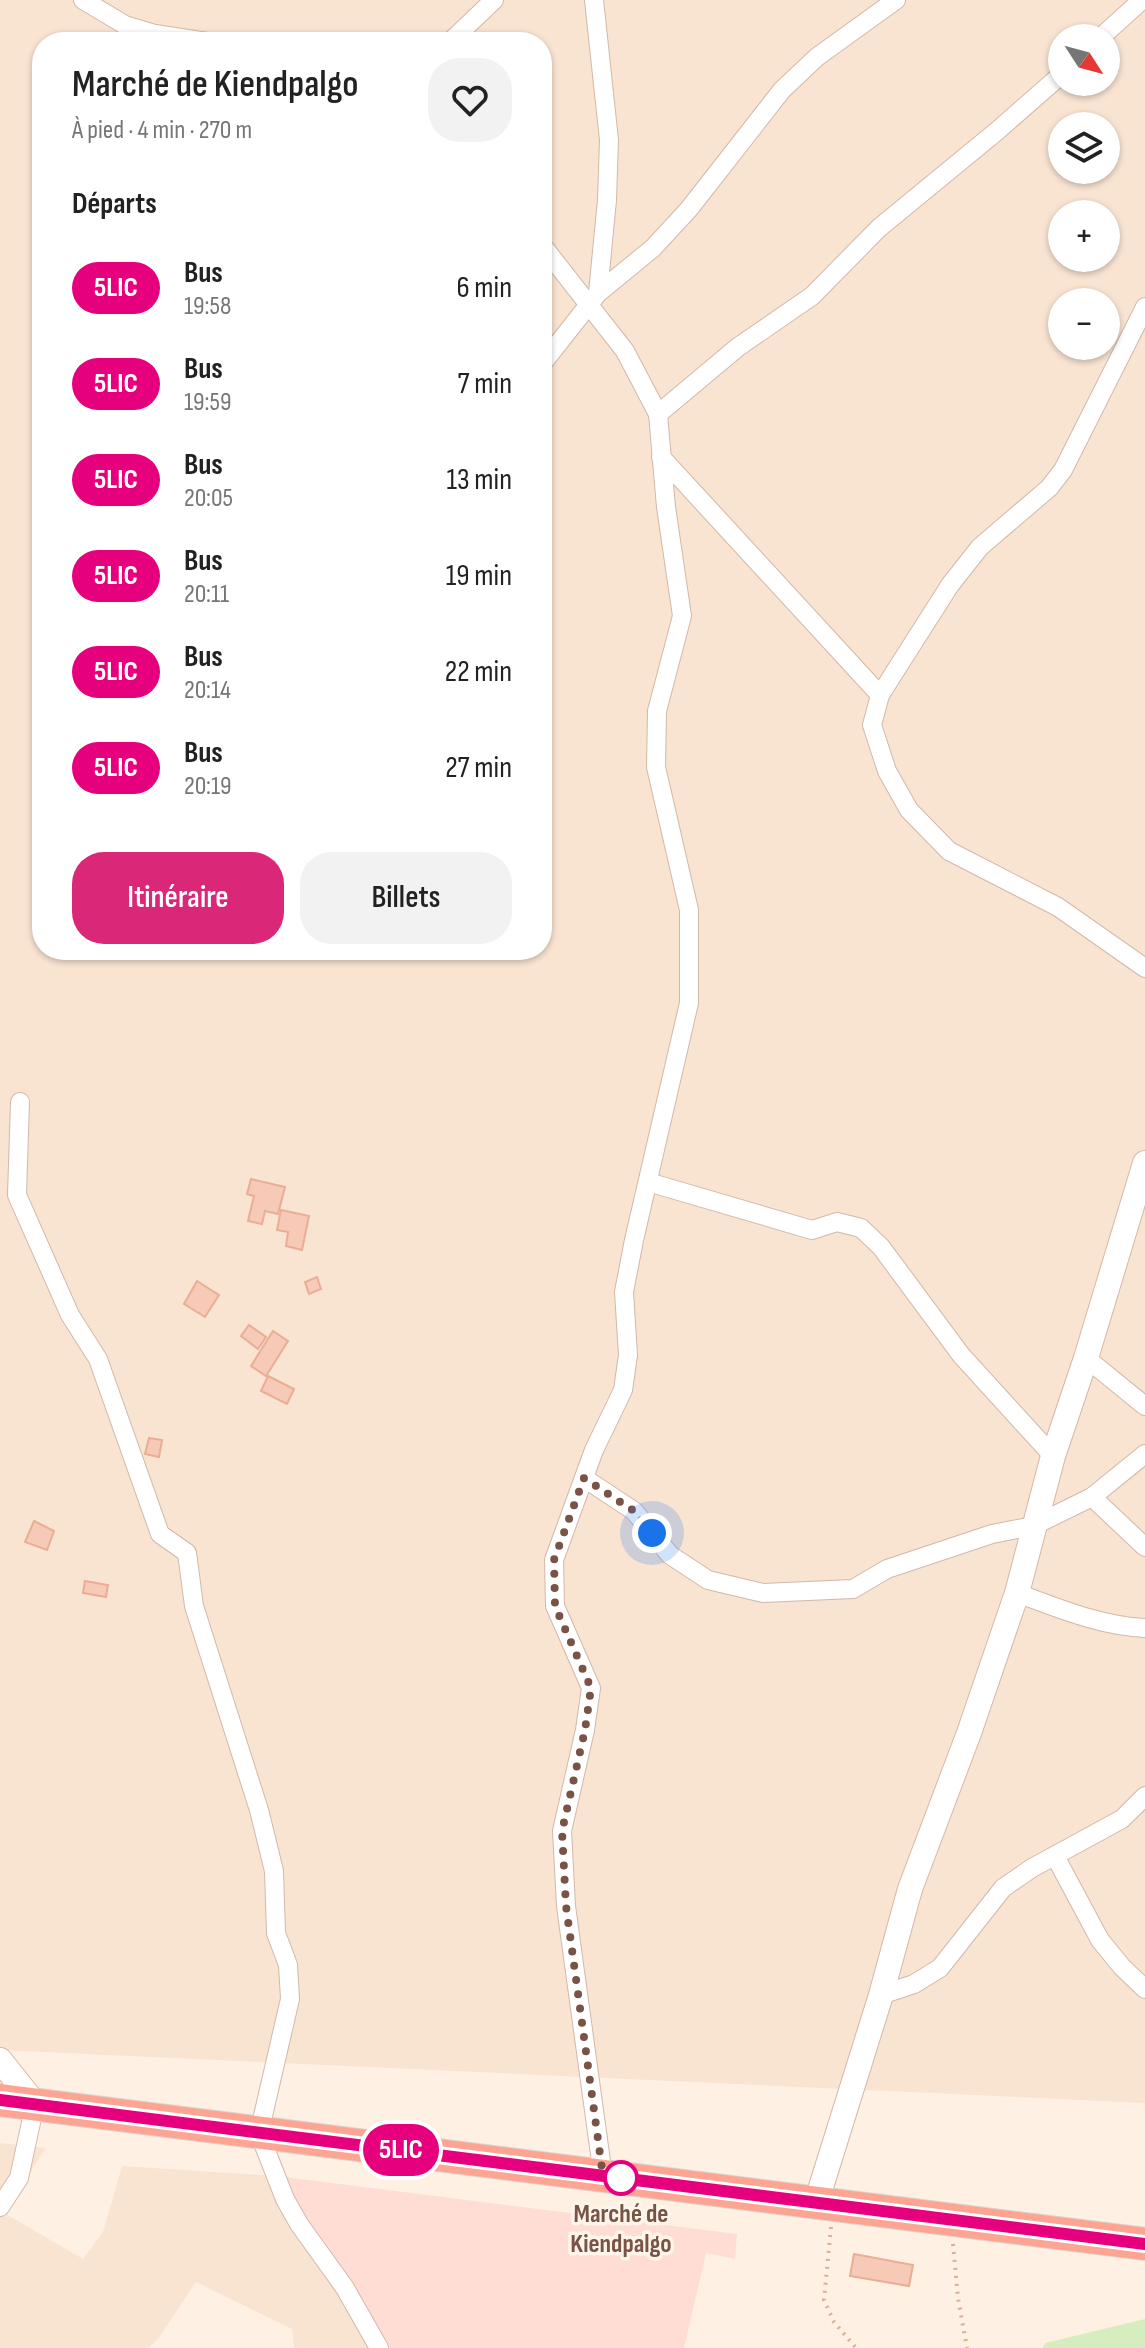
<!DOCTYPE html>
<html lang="fr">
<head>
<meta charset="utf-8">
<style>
	:root { --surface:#fff; --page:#f2f2f2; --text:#222; --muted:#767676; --accent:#db2777 }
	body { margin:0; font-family:"Sofia Sans Condensed",sans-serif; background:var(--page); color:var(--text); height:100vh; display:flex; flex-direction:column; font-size:30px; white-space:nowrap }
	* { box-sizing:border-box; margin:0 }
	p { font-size:26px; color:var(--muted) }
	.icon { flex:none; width:44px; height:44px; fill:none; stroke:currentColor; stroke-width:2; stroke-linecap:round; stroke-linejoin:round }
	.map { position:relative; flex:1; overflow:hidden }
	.sheet { position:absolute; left:32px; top:32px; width:520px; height:928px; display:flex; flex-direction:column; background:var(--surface); border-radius:32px; box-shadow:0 2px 6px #0004 }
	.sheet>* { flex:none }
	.badge { padding:0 16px; border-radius:26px; font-size:28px; line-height:52px }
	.needle { width:52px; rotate:126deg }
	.buttons { position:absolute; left:1048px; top:24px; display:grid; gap:16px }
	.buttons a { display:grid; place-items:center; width:72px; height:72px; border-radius:50%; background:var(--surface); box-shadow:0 2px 6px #0004; font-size:40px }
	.you { position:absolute; width:40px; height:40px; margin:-20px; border:6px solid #fff; border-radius:50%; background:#1a73e8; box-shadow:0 0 0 12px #1a73e833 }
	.map>.badge { position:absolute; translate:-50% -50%; box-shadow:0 0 0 4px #fff }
	h2 { padding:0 40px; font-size:30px; line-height:72px }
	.round { display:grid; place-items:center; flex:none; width:84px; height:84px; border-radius:32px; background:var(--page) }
	.headline { display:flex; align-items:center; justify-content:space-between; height:136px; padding:0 40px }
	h1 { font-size:38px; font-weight:600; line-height:60px }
	.action { display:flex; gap:16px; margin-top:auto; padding:16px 40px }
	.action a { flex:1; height:92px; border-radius:32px; background:var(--accent); color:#fff; font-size:32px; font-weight:600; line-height:92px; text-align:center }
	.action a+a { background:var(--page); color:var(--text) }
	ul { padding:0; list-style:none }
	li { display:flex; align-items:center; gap:24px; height:96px; padding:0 40px }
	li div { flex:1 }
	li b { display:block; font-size:30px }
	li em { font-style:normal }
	li .badge { min-width:88px; font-weight:700; text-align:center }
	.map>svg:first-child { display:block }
	.residential { fill:#f9e4d2; fill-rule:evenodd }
	.commercial { fill:#ffddd5 }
	.green { fill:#d6edbf }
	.building { fill:#f6cab7; stroke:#eaad96; stroke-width:2 }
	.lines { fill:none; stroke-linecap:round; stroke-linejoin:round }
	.street-casing { stroke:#d2b8aa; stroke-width:20 }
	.secondary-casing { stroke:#d6b7a7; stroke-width:26 }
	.highway-casing { stroke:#dcd2cf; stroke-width:34 }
	.path { stroke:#dbad9a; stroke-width:4; stroke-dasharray:2 6; stroke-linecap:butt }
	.street { stroke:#fff; stroke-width:18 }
	.secondary { stroke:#fff; stroke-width:24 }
	.highway { stroke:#fea493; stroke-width:32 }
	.line-casing { stroke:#fff; stroke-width:18 }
	.line { stroke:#e6007e; stroke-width:12 }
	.walk { stroke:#785346; stroke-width:8; stroke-dasharray:0 14.4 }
	.stop-dot { fill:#fff; stroke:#e6007e; stroke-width:4 }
	.labels { text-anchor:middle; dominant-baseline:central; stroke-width:7; stroke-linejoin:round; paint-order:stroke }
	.stop-label { font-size:26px; font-weight:bold; fill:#785346; stroke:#fff5ea }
</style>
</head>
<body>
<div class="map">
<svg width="1145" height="2348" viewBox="0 0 1145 2348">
	<rect width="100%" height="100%" fill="#fef0e2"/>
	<g class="residential">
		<path d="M0,0H1145V2103L0,2050ZM1062,38H1106V82H1062ZM42,42H542V950H42ZM1062,126H1106V170H1062ZM1062,214H1106V258H1062ZM1062,302H1106V346H1062Z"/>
		<polygon points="0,2143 46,2148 4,2213 83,2259 103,2232 122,2166 277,2176 379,2348 294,2348 292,2329 196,2282 158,2339 148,2348 0,2348"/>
	</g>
	<polygon class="commercial" points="277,2176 737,2234 735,2259 706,2253 684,2348 379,2348"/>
	<polygon class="green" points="1145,2319 1145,2348 1043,2348 1045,2343"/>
	<g class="building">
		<polygon points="251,1179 285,1187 278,1214 265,1211 262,1224 248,1221 254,1196 247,1194"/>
		<polygon points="281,1210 309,1216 302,1250 286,1246 288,1232 277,1230"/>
		<polygon points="317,1277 321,1289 309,1294 305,1282"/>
		<polygon points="197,1281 219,1295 205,1317 184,1304"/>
		<polygon points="249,1325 266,1337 258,1349 241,1336"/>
		<polygon points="273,1331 288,1341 266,1376 251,1366"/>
		<polygon points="268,1376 294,1389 287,1404 261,1391"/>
		<polygon points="149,1438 162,1440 159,1457 145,1454"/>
		<polygon points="34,1521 54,1531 47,1550 25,1542"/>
		<polygon points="85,1581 108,1585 106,1597 83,1593"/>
		<polygon points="854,2254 913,2265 909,2286 850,2276"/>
	</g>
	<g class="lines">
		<g class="street-casing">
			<g id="street">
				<polyline points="83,0 125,25 155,34 207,42"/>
				<polyline points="1100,38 1142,0"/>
				<polyline points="450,42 494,0"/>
				<polyline points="542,245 625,351 658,414 666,507 682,616 657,711 656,767 689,910 689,1003 634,1240 624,1292 628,1355 623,1390 594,1450 554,1560 555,1606 591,1688 585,1730 562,1831 566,1906 603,2176"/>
				<polyline points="598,293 653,248 689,209 782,90 817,57 896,0"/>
				<polyline points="1145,307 1063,470 1049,488 980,547 950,585 880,695 872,725 887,771 909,810 949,851 1058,907 1145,968"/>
				<polyline points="542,364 598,293 607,200 609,140 594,0"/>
				<polyline points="658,414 738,347 812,296 879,228 997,131 1062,74"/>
				<polyline points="661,457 880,695"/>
				<polyline points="20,1102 17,1195 70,1315 98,1359 160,1534 187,1553 194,1606 259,1810 274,1871 276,1933 288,1965 290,1999 259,2133 285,2199 299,2224 345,2288 379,2348"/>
				<polyline points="648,1182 812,1230 837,1222 861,1228 881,1247 961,1355 1053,1456"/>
				<polyline points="1086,1358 1145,1406"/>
				<polyline points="584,1478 634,1511 670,1555 708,1580 763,1593 853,1589 887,1569 992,1534 1033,1526 1092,1497 1145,1454"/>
				<polyline points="1092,1497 1145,1547"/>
				<path d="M1017,1593C1058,1608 1100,1626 1145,1628"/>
				<polyline points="1055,1856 1100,1940 1122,1967 1145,1989"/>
				<polyline points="881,1995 914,1984 940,1968 1003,1888 1032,1868 1122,1819 1145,1796"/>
				<polyline points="0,2207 19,2178 35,2104"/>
			</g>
		</g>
		<g class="secondary-casing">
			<g id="secondary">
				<polyline points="0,2060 35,2104"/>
				<polyline points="816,2203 881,1995 910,1889 969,1733 1017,1593 1053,1456 1086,1358 1145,1163"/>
			</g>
		</g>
		<g class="highway-casing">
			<polyline id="highway" points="0,2100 1145,2244"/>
		</g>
		<g class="path">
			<polyline points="831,2227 824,2300 834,2322 856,2348"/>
			<polyline points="953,2244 958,2298 967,2348"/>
		</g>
		<use href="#street" class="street"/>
		<use href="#secondary" class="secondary"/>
		<use href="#highway" class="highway"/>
	</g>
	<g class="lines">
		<g class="line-casing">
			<polyline id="line" points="0,2100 1145,2244"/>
		</g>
		<use href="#line" class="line"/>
		<polyline class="walk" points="621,2178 603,2176 566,1906 562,1831 585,1730 591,1688 555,1606 554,1560 584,1478 634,1511 652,1533"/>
	</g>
	<circle class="stop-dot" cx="621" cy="2178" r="16"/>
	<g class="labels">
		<g class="stop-label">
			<text x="621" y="2214">Marché de<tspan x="621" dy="30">Kiendpalgo</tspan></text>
		</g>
	</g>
</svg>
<div class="buttons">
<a><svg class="needle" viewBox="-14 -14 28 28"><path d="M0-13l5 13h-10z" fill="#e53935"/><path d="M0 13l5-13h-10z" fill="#767676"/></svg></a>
<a><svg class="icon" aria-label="layers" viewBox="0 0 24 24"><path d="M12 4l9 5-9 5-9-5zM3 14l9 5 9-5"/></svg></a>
<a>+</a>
<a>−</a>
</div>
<div class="you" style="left:652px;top:1533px"></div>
<b class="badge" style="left:401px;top:2150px;background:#e6007e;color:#fff">5LIC</b>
<section class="sheet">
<div class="headline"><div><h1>Marché de Kiendpalgo</h1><p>À pied · 4 min · 270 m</p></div><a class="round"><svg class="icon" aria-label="heart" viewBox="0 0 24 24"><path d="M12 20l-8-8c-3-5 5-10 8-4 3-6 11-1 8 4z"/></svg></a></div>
<h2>Départs</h2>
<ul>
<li><span class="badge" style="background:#e6007e;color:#fff">5LIC</span><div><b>Bus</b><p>19:58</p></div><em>6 min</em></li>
<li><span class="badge" style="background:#e6007e;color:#fff">5LIC</span><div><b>Bus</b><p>19:59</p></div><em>7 min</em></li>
<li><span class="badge" style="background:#e6007e;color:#fff">5LIC</span><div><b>Bus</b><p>20:05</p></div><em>13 min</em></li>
<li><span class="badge" style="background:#e6007e;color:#fff">5LIC</span><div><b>Bus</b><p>20:11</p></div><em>19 min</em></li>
<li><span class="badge" style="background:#e6007e;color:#fff">5LIC</span><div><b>Bus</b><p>20:14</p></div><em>22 min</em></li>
<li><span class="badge" style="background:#e6007e;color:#fff">5LIC</span><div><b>Bus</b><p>20:19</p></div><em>27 min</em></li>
</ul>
<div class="action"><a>Itinéraire</a><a>Billets</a></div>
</section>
</div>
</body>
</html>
